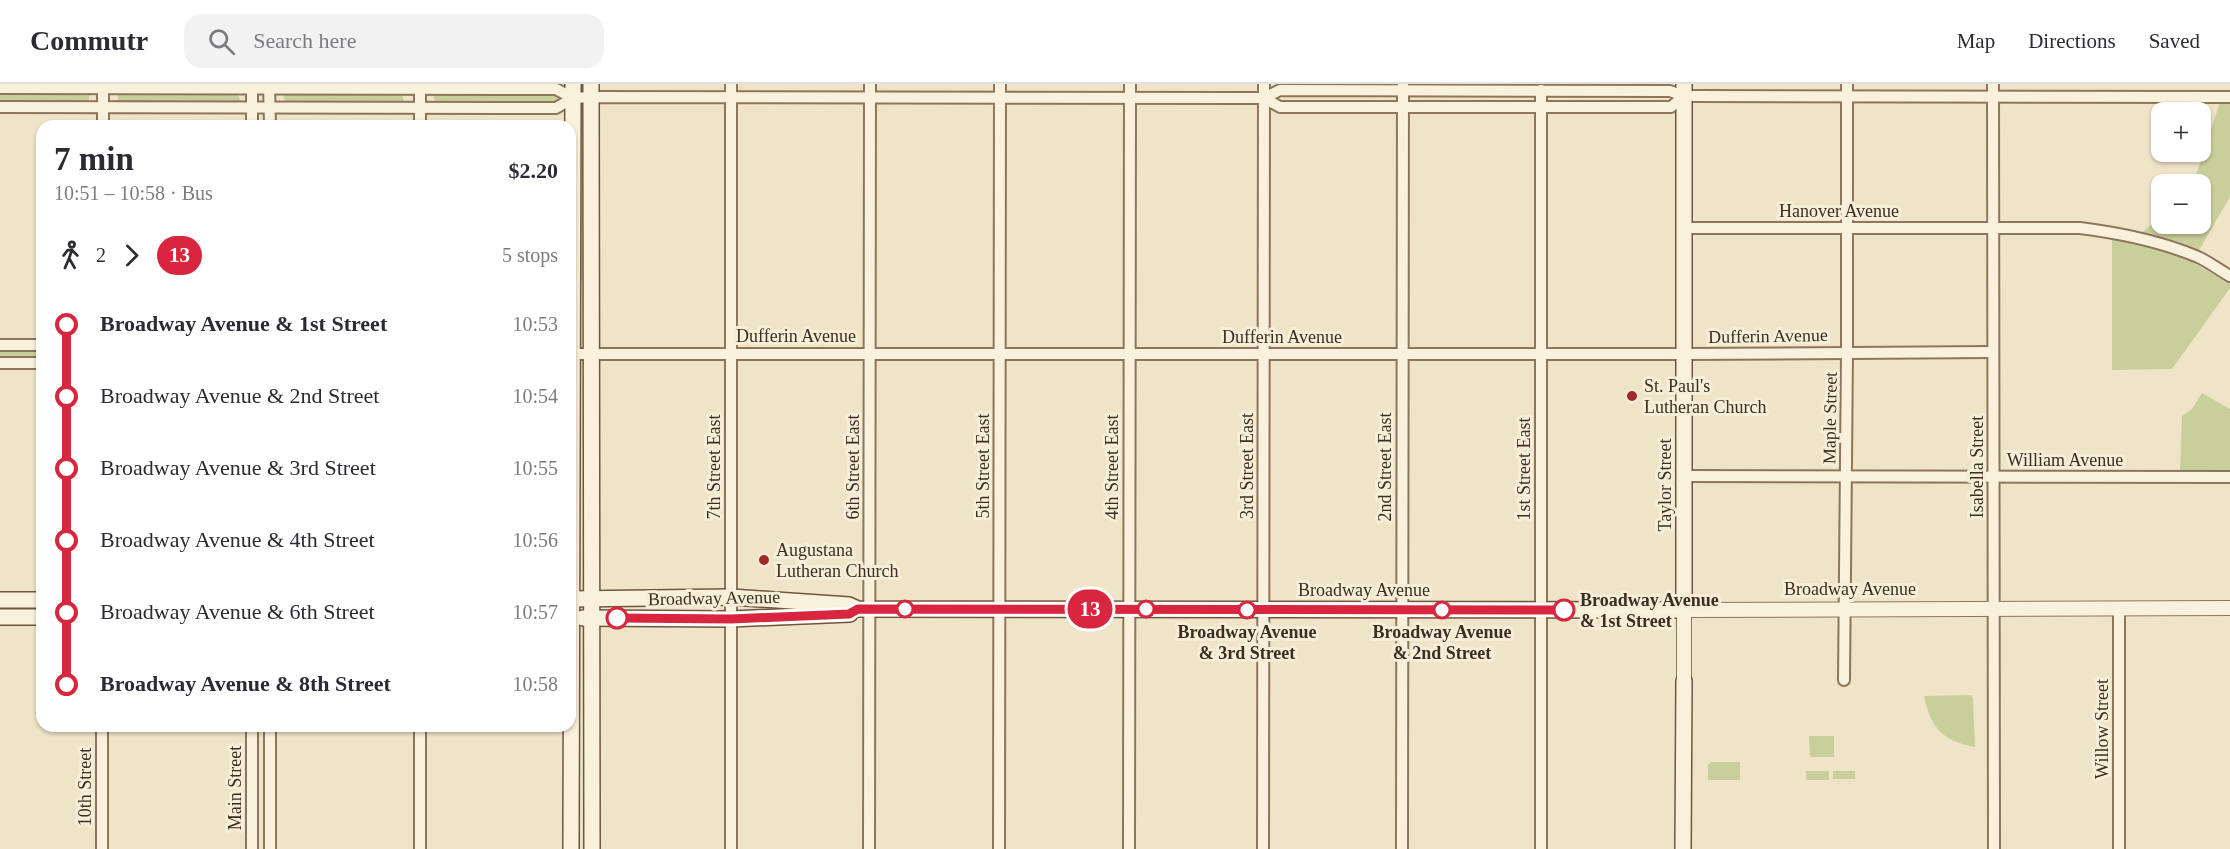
<!DOCTYPE html>
<html lang="en">
<head>
<meta charset="utf-8">
<style>
	:root { --surface:#fff; --page:#f2f2f3; --text:#2b2b33; --muted:#7c7c81; --line:#e1e1e2 }
	body { margin:0; font-family:Georgia,serif; background:var(--page); color:var(--text); height:100vh; display:flex; flex-direction:column; font-size:22px; white-space:nowrap }
	* { box-sizing:border-box; margin:0 }
	p { font-size:20px; color:var(--muted) }
	.icon { flex:none; width:33px; height:33px; fill:none; stroke:currentColor; stroke-width:2; stroke-linecap:round; stroke-linejoin:round }
	.map { position:relative; flex:1; overflow:hidden }
	.side { position:absolute; left:36px; top:36px; width:540px; height:612px; display:flex; flex-direction:column; background:var(--surface); border-radius:18px; box-shadow:0 2px 4px #0004 }
	.side>* { flex:none }
	.badge { padding:0 12px; border-radius:20px; font-size:21px; line-height:39px }
	.tools { position:absolute; left:2151px; top:18px; display:grid; gap:12px }
	.tools a { display:grid; place-items:center; width:60px; height:60px; border-radius:12px; background:var(--surface); box-shadow:0 2px 4px #0004; font-size:30px }
	.map>.badge { position:absolute; translate:-50% -50%; box-shadow:0 0 0 3px #fff }
	.legs { display:flex; align-items:center; gap:9px; height:66px; padding:0 18px; font-size:20px }
	.legs p { margin-inline-start:auto }
	.headline { display:flex; align-items:center; justify-content:space-between; height:102px; padding:0 18px }
	h1 { font-size:33px; font-weight:700; line-height:45px }
	ul { padding:0 18px; list-style:none }
	li { display:flex; align-items:center; gap:21px; height:72px; font-size:22px }
	li i { display:grid; place-items:center; width:9px; height:100%; margin:0 8px; background:currentColor }
	li i::after { content:''; width:15px; height:15px; margin:-8px; border:4px solid; border-radius:50%; background:var(--surface) }
	li p { margin-inline-start:auto }
	li:first-child i { background:linear-gradient(#0000 50%,currentColor 0) }
	li:last-child i { background:linear-gradient(currentColor 50%,#0000 0) }
	header { display:flex; align-items:center; gap:36px; box-sizing:border-box; height:84px; padding:0 30px; background:var(--surface); border-bottom:2px solid var(--line) }
	header strong { font-size:28px }
	nav { display:flex; gap:33px; margin-inline-start:auto; font-size:21px }
	.search { width:420px; height:54px; background:var(--page); display:flex; align-items:center; gap:15px; box-sizing:border-box; padding:0 21px; border-radius:18px; color:var(--muted); font-size:22px }
	.map>svg:first-child { display:block }
	.green { fill:#c9cf9b }
	.lines { fill:none; stroke-linecap:round; stroke-linejoin:round }
	.minor-casing { stroke:#8d765c; stroke-width:14 }
	.tertiary-casing { stroke:#8d765c; stroke-width:16 }
	.secondary-casing { stroke:#6f573f; stroke-width:18 }
	.minor { stroke:#faf1dc; stroke-width:10 }
	.tertiary { stroke:#faf1dc; stroke-width:14 }
	.secondary { stroke:#faf1dc; stroke-width:15 }
	.line-1-casing { stroke:#fff; stroke-width:14 }
	.line-1 { stroke:#d7263d; stroke-width:9 }
	.poi-dot { fill:#9e2a2b; stroke:#f7eed8; stroke-width:2 }
	.stop-1-dot { fill:#fff; stroke:#d7263d; stroke-width:3 }
	.labels { text-anchor:middle; dominant-baseline:central; stroke-width:6; stroke-linejoin:round; paint-order:stroke }
	.street-label { font-size:18px; fill:#3d2e20; stroke:#f7eed8 }
	.poi-label { font-size:18px; fill:#3d2e20; stroke:#f7eed8; text-anchor:start }
	.stop-label { font-size:18px; font-weight:bold; fill:#3d2e20; stroke:#f7eed8 }
</style>
</head>
<body>
<header>
<strong>Commutr</strong>
<div class="search"><svg class="icon" aria-label="search" viewBox="0 0 24 24"><circle cx="10" cy="10" r="6"/><path d="M15 15l6 6"/></svg>Search here</div>
<nav><a>Map</a><a>Directions</a><a>Saved</a></nav>
</header>
<div class="map">
<svg width="2230" height="765" viewBox="0 0 2230 765">
	<rect width="100%" height="100%" fill="#f0e4c8"/>
	<g class="green">
		<polygon points="0,7 89,9 89,18 0,19"/>
		<polygon points="118,9 238,9 240,17 238,18 118,18"/>
		<polygon points="285,9 402,9 404,18 285,19 283,10"/>
		<polygon points="433,9 558,9 559,18 435,19"/>
		<polygon points="2221,15 2230,15 2230,113 2192,178 2230,200 2230,204 2172,285 2112,286 2112,149 2141,149 2161,133 2162,140 2200,140 2200,100 2193,100"/>
		<polygon points="580,66 584,98 584,197 581,197 579,176"/>
		<rect x="0" y="264" width="42" height="10"/>
		<polygon points="2202,309 2230,325 2230,388 2180,388 2182,332 2192,325"/>
		<path d="M1971,611L1973,614L1975,663C1942,657 1931,644 1924,612Z"/>
		<polygon points="1809,652 1834,652 1834,673 1810,673"/>
		<polygon points="1711,678 1740,678 1740,696 1708,696 1708,681"/>
		<rect x="1806" y="687" width="23" height="9"/>
		<rect x="1833" y="687" width="22" height="8"/>
	</g>
	<g class="lines">
		<g class="minor-casing">
			<g id="minor">
				<polyline points="269,0 270,42"/>
				<polyline points="731,0 731,765"/>
				<polyline points="1993,0 1994,765"/>
				<polyline points="0,4 556,5 573,14"/>
				<polyline points="1264,14 1280,6 1670,7 1684,12 1695,12 2230,13"/>
				<polyline points="0,23 556,24 573,14 591,13 1254,14 1264,14 1280,23 1671,23 1684,12"/>
				<polyline points="103,42 103,0"/>
				<polyline points="252,42 252,0"/>
				<polyline points="420,42 420,0"/>
				<path d="M1684,144H2080C2120,149 2160,157 2198,173C2209,178 2219,186 2230,192"/>
				<polyline points="0,261 42,261"/>
				<polyline points="570,270 1684,270 1993,268"/>
				<polyline points="0,279 42,279"/>
				<polyline points="1684,392 2230,393"/>
				<polyline points="1844,596 1847,268 1847,0"/>
				<polyline points="252,642 252,765"/>
				<polyline points="270,642 270,765"/>
				<polyline points="420,642 420,765"/>
				<polyline points="102,765 102,642"/>
				<polyline points="869,765 870,0"/>
				<polyline points="999,765 1000,0"/>
				<polyline points="1129,765 1130,0"/>
				<polyline points="1263,765 1264,0"/>
				<polyline points="1402,765 1403,0"/>
				<polyline points="1541,765 1541,6"/>
				<polyline points="2119,765 2119,525"/>
			</g>
		</g>
		<g class="tertiary-casing">
			<polyline id="tertiary" points="1684,597 1684,526 2230,524"/>
		</g>
		<g class="secondary-casing">
			<g id="secondary">
				<polyline points="591,0 592,765"/>
				<polyline points="570,515 731,513 849,521 858,525 1684,526 1684,0"/>
				<polyline points="0,516 42,516"/>
				<polyline points="0,533 42,533"/>
				<polyline points="583,534 731,535 850,530"/>
				<polyline points="571,765 573,0"/>
				<polyline points="1683,765 1684,597"/>
			</g>
		</g>
		<use href="#minor" class="minor"/>
		<use href="#tertiary" class="tertiary"/>
		<use href="#secondary" class="secondary"/>
	</g>
	<g class="lines">
		<g class="line-1-casing">
			<polyline id="line-1" points="617,534 731,535 849,530 858,525 1564,526"/>
		</g>
		<use href="#line-1" class="line-1"/>
	</g>
	<g class="poi-dot">
		<circle cx="1632" cy="312" r="6"/>
		<circle cx="764" cy="476" r="6"/>
	</g>
	<g class="stop-1-dot">
		<circle cx="905" cy="525" r="8"/>
		<circle cx="1146" cy="525" r="8"/>
		<circle cx="1247" cy="526" r="8"/>
		<circle cx="1442" cy="526" r="8"/>
		<circle cx="1564" cy="526" r="10"/>
		<circle cx="617" cy="534" r="10"/>
	</g>
	<g class="labels">
		<g class="street-label">
			<text x="1839" y="127">Hanover Avenue</text>
			<text x="796" y="252">Dufferin Avenue</text>
			<text transform="translate(1768 252) rotate(-1)">Dufferin Avenue</text>
			<text x="1282" y="253">Dufferin Avenue</text>
			<text transform="translate(1830 334) rotate(-89)">Maple Street</text>
			<text x="2065" y="376">William Avenue</text>
			<text transform="translate(983 382) rotate(-90)">5th Street East</text>
			<text transform="translate(1247 382) rotate(-90)">3rd Street East</text>
			<text transform="translate(714 383) rotate(-90)">7th Street East</text>
			<text transform="translate(853 383) rotate(-90)">6th Street East</text>
			<text transform="translate(1112 383) rotate(-90)">4th Street East</text>
			<text transform="translate(1385 383) rotate(-90)">2nd Street East</text>
			<text transform="translate(1977 383) rotate(-90)">Isabella Street</text>
			<text transform="translate(1524 385) rotate(-90)">1st Street East</text>
			<text transform="translate(1665 401) rotate(-90)">Taylor Street</text>
			<text x="1850" y="505">Broadway Avenue</text>
			<text x="1364" y="506">Broadway Avenue</text>
			<text transform="translate(714 514) rotate(-1)">Broadway Avenue</text>
			<text transform="translate(2102 645) rotate(-90)">Willow Street</text>
			<text transform="translate(85 703) rotate(-90)">10th Street</text>
			<text transform="translate(235 704) rotate(-90)">Main Street</text>
		</g>
		<g class="poi-label">
			<text x="1644" y="302">St. Paul's<tspan x="1644" dy="21">Lutheran Church</tspan></text>
			<text x="776" y="466">Augustana<tspan x="776" dy="21">Lutheran Church</tspan></text>
		</g>
		<g class="stop-label">
			<text x="1580" y="516" text-anchor="start">Broadway Avenue<tspan x="1580" dy="21">&amp; 1st Street</tspan></text>
			<text x="1247" y="548">Broadway Avenue<tspan x="1247" dy="21">&amp; 3rd Street</tspan></text>
			<text x="1442" y="548">Broadway Avenue<tspan x="1442" dy="21">&amp; 2nd Street</tspan></text>
		</g>
	</g>
</svg>
<div class="tools">
<a>+</a>
<a>−</a>
</div>
<b class="badge" style="left:1090px;top:525px;background:#d7263d;color:#fff">13</b>
<section class="side">
<div class="headline"><div><h1>7 min</h1><p>10:51 – 10:58 · Bus</p></div><b>$2.20</b></div>
<div class="legs"><svg class="icon" aria-label="walk" viewBox="0 0 24 24"><circle cx="13" cy="4" r="2"/><path d="M13 8l-2 6 4 7M11 14l-3 7M7 12l3-4h3l4 4"/></svg>2<svg class="icon" aria-label="forward" viewBox="0 0 24 24"><path d="M9 5l7 7-7 7"/></svg><b class="badge" style="background:#d7263d;color:#fff">13</b><p>5 stops</p></div>
<ul>
<li><i style="color:#d7263d"></i><b>Broadway Avenue &amp; 1st Street</b><p>10:53</p></li>
<li><i style="color:#d7263d"></i><span>Broadway Avenue &amp; 2nd Street</span><p>10:54</p></li>
<li><i style="color:#d7263d"></i><span>Broadway Avenue &amp; 3rd Street</span><p>10:55</p></li>
<li><i style="color:#d7263d"></i><span>Broadway Avenue &amp; 4th Street</span><p>10:56</p></li>
<li><i style="color:#d7263d"></i><span>Broadway Avenue &amp; 6th Street</span><p>10:57</p></li>
<li><i style="color:#d7263d"></i><b>Broadway Avenue &amp; 8th Street</b><p>10:58</p></li>
</ul>
</section>
</div>
</body>
</html>
